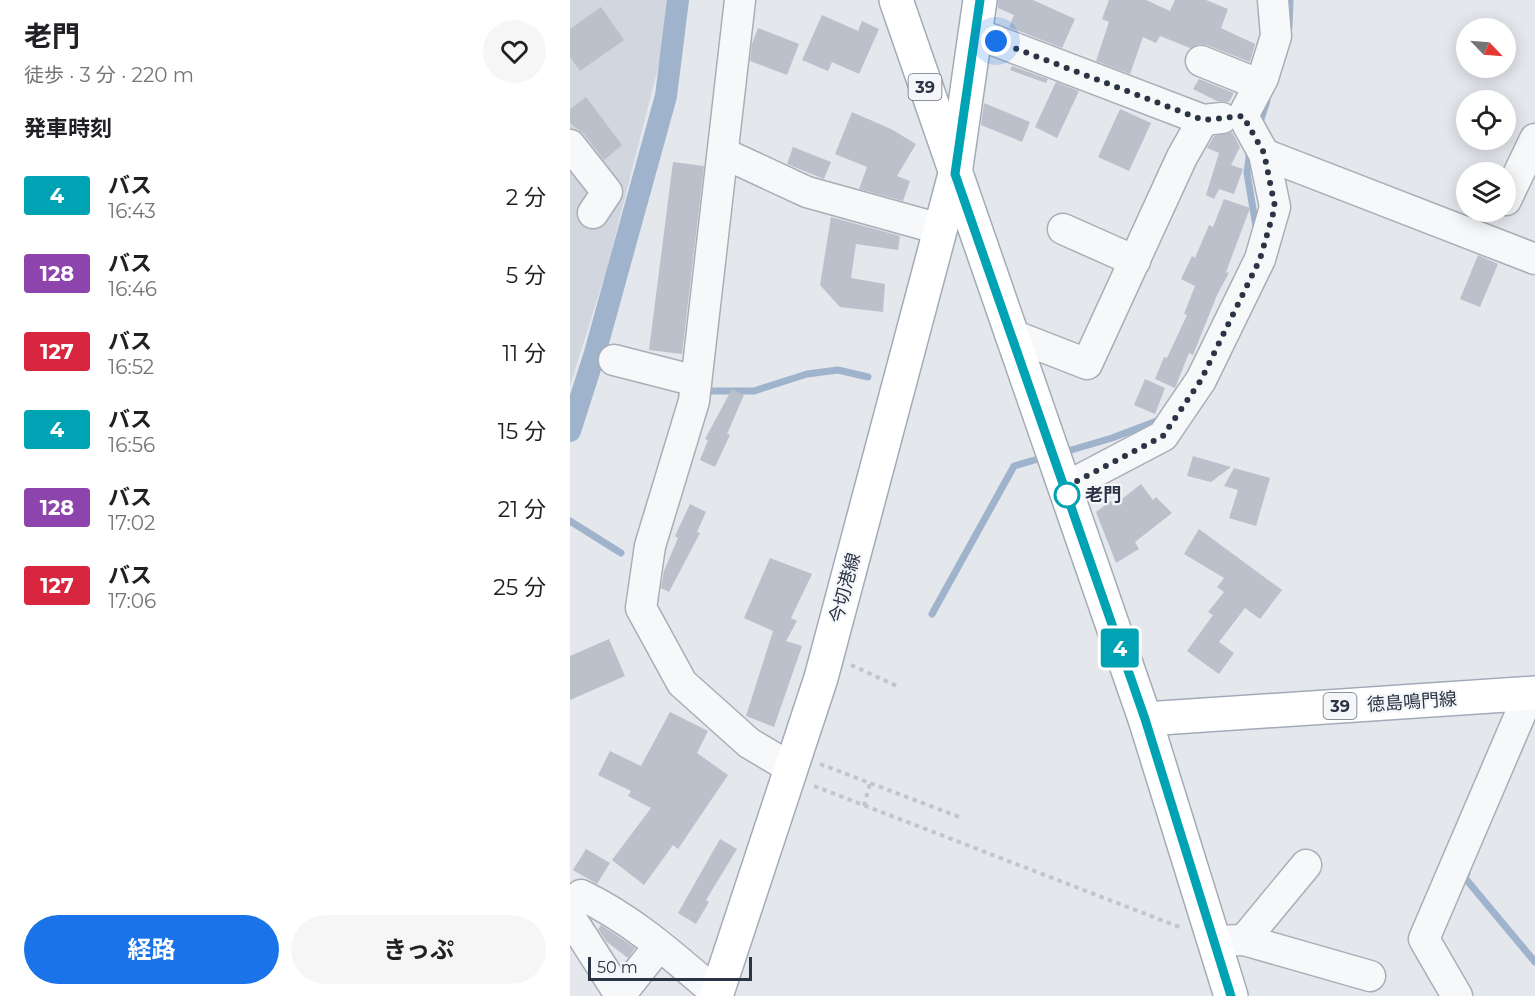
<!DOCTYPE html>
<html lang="ja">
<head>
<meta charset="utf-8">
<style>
	:root { --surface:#fff; --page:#f6f6f6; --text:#202124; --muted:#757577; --accent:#1a73e8 }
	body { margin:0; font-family:Montserrat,"Noto Sans JP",sans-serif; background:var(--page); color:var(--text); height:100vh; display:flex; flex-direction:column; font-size:22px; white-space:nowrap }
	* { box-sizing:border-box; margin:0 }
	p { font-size:20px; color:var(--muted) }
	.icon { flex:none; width:33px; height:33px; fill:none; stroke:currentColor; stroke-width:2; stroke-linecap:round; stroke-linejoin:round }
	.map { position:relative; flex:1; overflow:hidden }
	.drawer { display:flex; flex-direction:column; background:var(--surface); width:570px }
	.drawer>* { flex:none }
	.badge { padding:0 12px; border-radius:4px; font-size:21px; line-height:39px }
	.needle { width:39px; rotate:115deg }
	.fabs { position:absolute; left:886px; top:18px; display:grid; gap:12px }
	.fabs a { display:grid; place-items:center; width:60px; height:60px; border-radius:50%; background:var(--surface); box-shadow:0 3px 15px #0003; font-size:30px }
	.scale { position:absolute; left:18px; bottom:15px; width:164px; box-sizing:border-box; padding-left:6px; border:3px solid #2b3445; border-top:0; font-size:16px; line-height:21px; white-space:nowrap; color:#2b3445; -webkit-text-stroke:4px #f4f6f9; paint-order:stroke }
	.you { position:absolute; width:30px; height:30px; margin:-15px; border:4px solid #fff; border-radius:50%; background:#1a73e8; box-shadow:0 0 0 9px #1a73e833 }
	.map>.badge { position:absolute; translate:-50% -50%; box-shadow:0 0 0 3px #fff }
	h2 { padding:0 24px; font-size:22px; line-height:54px }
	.round { display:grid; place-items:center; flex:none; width:63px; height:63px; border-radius:32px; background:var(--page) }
	.headline { display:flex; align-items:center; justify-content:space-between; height:102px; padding:0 24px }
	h1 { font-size:28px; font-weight:700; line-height:45px }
	.button { display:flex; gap:12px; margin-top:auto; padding:12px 24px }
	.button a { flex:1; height:69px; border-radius:36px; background:var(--accent); color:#fff; font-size:24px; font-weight:700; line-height:69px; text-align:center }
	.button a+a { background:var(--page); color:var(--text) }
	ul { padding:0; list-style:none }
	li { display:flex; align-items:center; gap:18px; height:78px; padding:0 24px }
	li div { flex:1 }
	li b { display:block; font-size:22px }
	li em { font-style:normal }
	li .badge { min-width:66px; font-weight:700; text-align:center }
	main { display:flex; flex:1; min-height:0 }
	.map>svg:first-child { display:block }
	.built { fill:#d2d6de }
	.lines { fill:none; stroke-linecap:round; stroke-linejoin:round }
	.stream { stroke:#9fb4cc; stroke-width:7 }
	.canal { stroke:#9fb4cc; stroke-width:22 }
	.building { fill:#bbc0ca }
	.minor-casing { stroke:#a9aeb7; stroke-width:33 }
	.major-casing { stroke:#a3abb8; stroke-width:36 }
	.path { stroke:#c2c5cb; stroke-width:4; stroke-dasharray:4.5 4.5; stroke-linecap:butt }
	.minor { stroke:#f7f8fa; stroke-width:30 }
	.major { stroke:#fff; stroke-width:33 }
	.line-casing { stroke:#fff; stroke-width:14 }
	.line { stroke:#00a3b4; stroke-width:9 }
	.walk { stroke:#2b3445; stroke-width:6; stroke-dasharray:0 10.8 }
	.stop-dot { fill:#fff; stroke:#00a3b4; stroke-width:3 }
	.labels { text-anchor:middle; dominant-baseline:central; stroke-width:4.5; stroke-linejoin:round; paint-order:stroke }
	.shield { fill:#f4f6f9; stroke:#676e7b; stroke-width:1.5 }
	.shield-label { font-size:16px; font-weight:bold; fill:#2b3445 }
	.stop-label { font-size:18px; font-weight:bold; fill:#2b3445; stroke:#f4f6f9; text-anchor:start }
	.street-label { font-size:18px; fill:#2b3445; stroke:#f4f6f9 }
</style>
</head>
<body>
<main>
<section class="drawer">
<div class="headline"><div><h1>老門</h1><p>徒歩 · 3 分 · 220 m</p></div><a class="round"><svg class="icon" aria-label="heart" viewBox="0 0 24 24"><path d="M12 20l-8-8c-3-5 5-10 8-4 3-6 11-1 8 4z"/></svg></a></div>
<h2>発車時刻</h2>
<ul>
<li><span class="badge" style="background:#00a3b4;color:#fff">4</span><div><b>バス</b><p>16:43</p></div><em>2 分</em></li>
<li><span class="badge" style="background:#8e44ad;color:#fff">128</span><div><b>バス</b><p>16:46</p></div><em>5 分</em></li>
<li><span class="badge" style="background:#d7263d;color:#fff">127</span><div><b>バス</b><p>16:52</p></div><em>11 分</em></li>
<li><span class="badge" style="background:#00a3b4;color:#fff">4</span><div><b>バス</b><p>16:56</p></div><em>15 分</em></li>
<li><span class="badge" style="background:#8e44ad;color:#fff">128</span><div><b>バス</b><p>17:02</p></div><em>21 分</em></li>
<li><span class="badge" style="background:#d7263d;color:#fff">127</span><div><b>バス</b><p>17:06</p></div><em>25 分</em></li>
</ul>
<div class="button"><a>経路</a><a>きっぷ</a></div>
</section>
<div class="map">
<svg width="965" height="996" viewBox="0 0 965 996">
	<rect width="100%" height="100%" fill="#e4e7ec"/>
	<polygon class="built" points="0,0 97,0 96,36 37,268 0,386"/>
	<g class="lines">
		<g class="stream">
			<polyline points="719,27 720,0"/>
			<polyline points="689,125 697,101"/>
			<polyline points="680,149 677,173 686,227"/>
			<polyline points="22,362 36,366"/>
			<polyline points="134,391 184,391 237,374 268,370 298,377"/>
			<polyline points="491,453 542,438 592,419"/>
			<polyline points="0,521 51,553"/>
			<polyline points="362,614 444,466 475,457"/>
			<polyline points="897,873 895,878 965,962"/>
		</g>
		<polyline class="canal" points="0,431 25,353 96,96 108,0"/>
	</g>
	<g class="building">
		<polygon points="428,0 463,0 505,19 492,48 439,27 444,15 428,8"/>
		<polygon points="539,0 576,0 600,11 605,0 636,0 658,9 651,28 685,44 680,62 637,45 628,44 620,48 590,36 586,43 573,37 560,74 526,61 539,22 532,19"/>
		<polygon points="31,7 54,40 10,71 0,57 0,29"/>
		<polygon points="252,15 288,31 292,21 309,29 289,74 262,62 258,71 232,60"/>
		<polygon points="188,28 229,44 217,75 180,61 182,44"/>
		<polygon points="442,66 478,79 476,83 440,70"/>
		<polygon points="629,79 664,93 659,102 647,101 623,89"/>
		<polygon points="486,82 509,91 487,138 465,127"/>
		<polygon points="16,97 52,145 34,160 14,134 0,123 0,109"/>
		<polygon points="414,103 460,122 452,142 411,125"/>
		<polygon points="550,109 581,123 559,171 528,157"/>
		<polygon points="282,112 321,129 346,144 327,176 340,181 333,201 289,189 297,167 265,154"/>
		<polygon points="662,132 670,147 661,165 673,169 664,194 649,189 644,199 636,195 649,153 637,148 644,136"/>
		<polygon points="223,147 261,162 254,179 217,164"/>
		<polygon points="103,162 134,166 112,354 79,350"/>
		<polygon points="654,199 680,208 656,272 659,273 647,295 623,355 619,353 605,388 585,379 594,357 597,358 617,315 614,314 625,286 611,279 622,256 625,258 639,225 643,227"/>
		<polygon points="261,217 330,236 328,250 286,244 281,278 315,284 313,312 270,307 250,285"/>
		<polygon points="908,255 928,264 910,307 890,299"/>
		<polygon points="575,379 595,388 585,414 564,405"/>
		<polygon points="162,389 174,395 157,434 160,435 145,467 130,460 138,440 135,439"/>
		<polygon points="623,456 661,467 641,482 617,476"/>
		<polygon points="664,468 700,478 686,526 659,518 668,490 654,486"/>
		<polygon points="571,484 583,500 586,497 602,513 565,542 569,549 546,563 526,512 541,501 543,506"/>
		<polygon points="120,504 136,512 127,532 130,533 99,592 91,588 94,571 108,538 105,536"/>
		<polygon points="629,529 712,590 690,619 675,608 649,642 664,653 649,674 617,651 643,615 638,612 654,592 647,587 654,578 614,554"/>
		<polygon points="200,558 242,574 221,618 227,621 216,641 232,646 204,727 176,716 203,631 174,618"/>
		<polygon points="39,639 55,676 0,700 0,656"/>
		<polygon points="100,712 138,731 127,753 158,775 108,849 103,845 74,885 42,860 81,808 58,796 61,791 28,775 40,751 71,766"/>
		<polygon points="150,839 167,849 136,900 139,902 126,924 108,913"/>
		<polygon points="16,849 40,863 27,884 3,870"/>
		<polygon points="31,925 65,948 58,958 37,942 28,929"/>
	</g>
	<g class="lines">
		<g class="minor-casing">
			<g id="minor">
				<polyline points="170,0 124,401 80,546 71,608 112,683 179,743 221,768"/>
				<polyline points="405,33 633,120 652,118"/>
				<polyline points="631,61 688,84"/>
				<polyline points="673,116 693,78 706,36 703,0"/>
				<polyline points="0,145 37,192 23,213"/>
				<polyline points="153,153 237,192 370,229"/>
				<polyline points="694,154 965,259"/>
				<polyline points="936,200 965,139"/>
				<polyline points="493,229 565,261"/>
				<polyline points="440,334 517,364 612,157 633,120"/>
				<polyline points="44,360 126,381"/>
				<polyline points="494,488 593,436 631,380 690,259 705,207 694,154 673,116"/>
				<path d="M11,895C62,919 104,957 147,994"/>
				<polyline points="0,917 50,995 89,946"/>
				<polyline points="674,940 736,865"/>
				<polyline points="643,941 674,940 800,976"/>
				<polyline points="887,996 854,939 959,694"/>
			</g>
		</g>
		<g class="major-casing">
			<g id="major">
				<polyline points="326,0 575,719 661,996"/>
				<polyline points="575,719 965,693"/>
				<polyline points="146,996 251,678 385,174 410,0"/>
			</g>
		</g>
		<g class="path">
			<polyline points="281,665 327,686"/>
			<polyline points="250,764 392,818"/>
			<polyline points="244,786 612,928"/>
			<polyline points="294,806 300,783"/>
		</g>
		<use href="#minor" class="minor"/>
		<use href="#major" class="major"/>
	</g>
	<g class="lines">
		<g class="line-casing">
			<polyline id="line" points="410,0 385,174 575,719 661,996"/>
		</g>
		<use href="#line" class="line"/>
		<polyline class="walk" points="426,41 633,120 673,116 694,153 705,207 690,259 631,380 593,436 494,488 497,495"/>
	</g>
	<circle class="stop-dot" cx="497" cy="495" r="12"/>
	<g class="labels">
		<g class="shield">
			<rect x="338.5" y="74" width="33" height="26" rx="4.5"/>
			<rect x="753.5" y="693" width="33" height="26" rx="4.5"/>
		</g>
		<g class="shield-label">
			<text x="355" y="87">39</text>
			<text x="770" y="706">39</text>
		</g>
		<g class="stop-label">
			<text x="515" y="495">老門</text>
		</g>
		<g class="street-label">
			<text transform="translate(275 588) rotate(-75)">今切港線</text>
			<text transform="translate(842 702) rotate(-4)">徳島鳴門線</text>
		</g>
	</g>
</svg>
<div class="fabs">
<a><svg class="needle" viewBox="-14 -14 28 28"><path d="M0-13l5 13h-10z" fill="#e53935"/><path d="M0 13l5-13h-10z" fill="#757577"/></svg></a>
<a><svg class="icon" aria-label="locate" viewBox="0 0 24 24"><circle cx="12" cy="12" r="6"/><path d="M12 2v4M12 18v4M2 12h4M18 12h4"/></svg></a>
<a><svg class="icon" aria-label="layers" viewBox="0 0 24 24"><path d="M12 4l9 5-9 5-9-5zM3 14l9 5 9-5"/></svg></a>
</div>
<div class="scale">50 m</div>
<div class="you" style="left:426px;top:41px"></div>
<b class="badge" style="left:550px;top:648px;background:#00a3b4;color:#fff">4</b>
</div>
</main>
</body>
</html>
